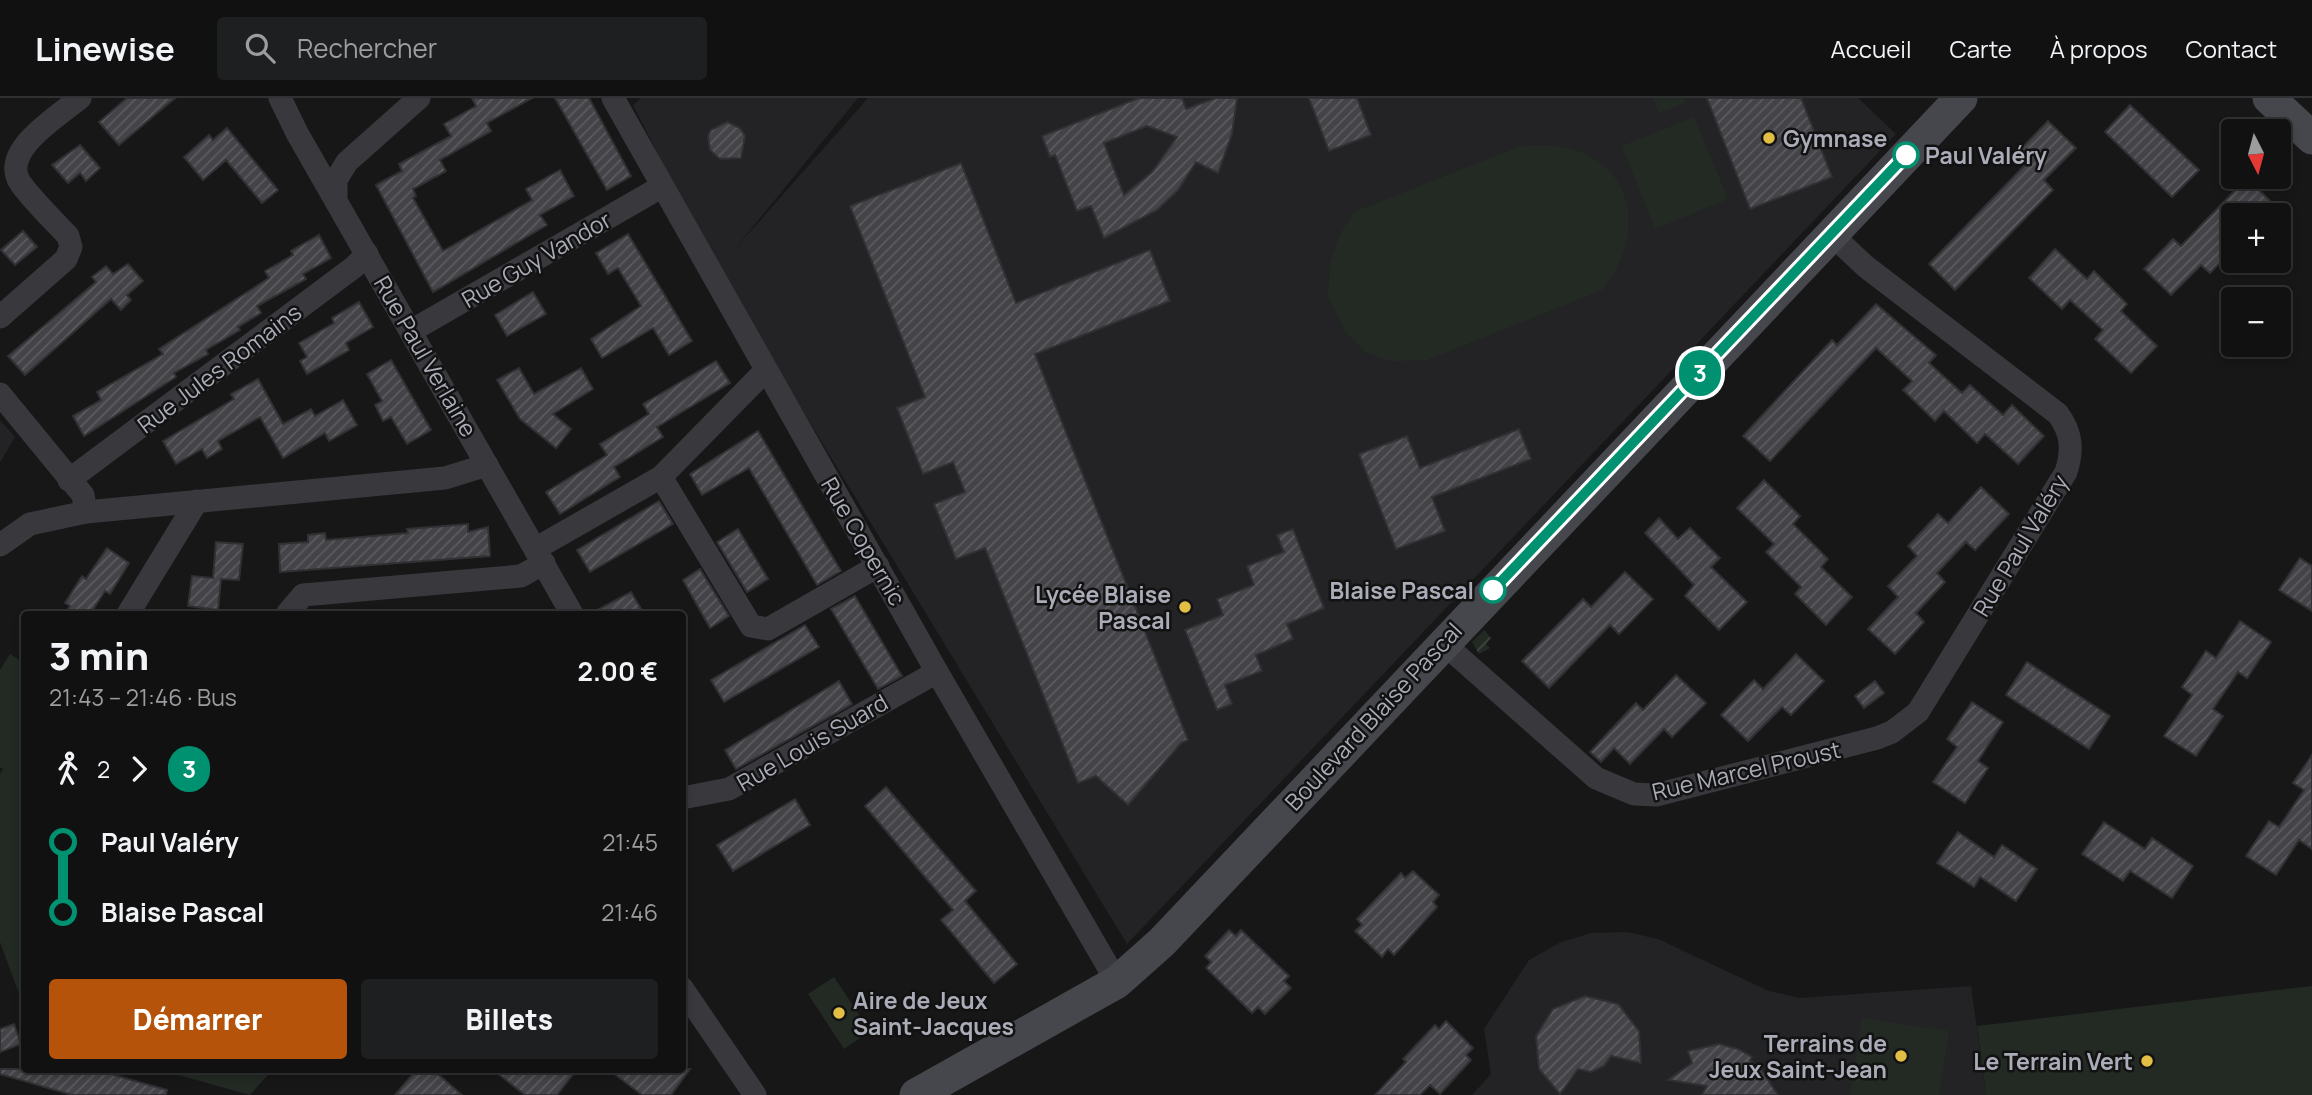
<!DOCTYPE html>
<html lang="fr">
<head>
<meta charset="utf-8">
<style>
	:root { --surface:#111112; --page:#1e1f20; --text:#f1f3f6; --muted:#9c9d9f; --line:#303132; --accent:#b45309 }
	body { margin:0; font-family:Manrope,sans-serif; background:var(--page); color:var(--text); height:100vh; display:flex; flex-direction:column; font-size:26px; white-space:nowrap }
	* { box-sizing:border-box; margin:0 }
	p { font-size:23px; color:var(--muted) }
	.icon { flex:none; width:38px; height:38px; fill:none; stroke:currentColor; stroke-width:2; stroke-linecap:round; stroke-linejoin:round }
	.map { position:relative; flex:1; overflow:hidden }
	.sheet { position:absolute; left:21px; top:513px; width:665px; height:462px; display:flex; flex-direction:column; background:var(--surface); border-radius:7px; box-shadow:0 4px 10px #0003,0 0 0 2px var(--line) }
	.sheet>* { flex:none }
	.badge { padding:0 14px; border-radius:23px; font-size:24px; line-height:46px }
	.needle { width:46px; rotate:174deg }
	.tools { position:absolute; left:2221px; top:21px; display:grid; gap:14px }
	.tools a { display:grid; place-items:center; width:70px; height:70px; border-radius:7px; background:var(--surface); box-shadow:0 4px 10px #0003,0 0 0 2px var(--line); font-size:35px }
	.map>.badge { position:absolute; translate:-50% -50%; box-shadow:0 0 0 4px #fff }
	.legs { display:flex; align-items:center; gap:10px; height:77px; padding:0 28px; font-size:23px }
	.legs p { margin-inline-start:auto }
	.headline { display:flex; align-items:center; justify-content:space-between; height:119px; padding:0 28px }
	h1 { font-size:38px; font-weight:800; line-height:52px }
	.button { display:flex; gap:14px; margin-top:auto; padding:14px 28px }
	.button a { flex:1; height:80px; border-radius:7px; background:var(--accent); color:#fff; font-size:28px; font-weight:800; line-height:80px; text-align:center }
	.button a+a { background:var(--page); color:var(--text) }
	ul { padding:0 28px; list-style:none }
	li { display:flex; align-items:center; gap:24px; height:70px; font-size:26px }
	li i { display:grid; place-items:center; width:10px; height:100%; margin:0 9px; background:currentColor }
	li i::after { content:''; width:18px; height:18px; margin:-9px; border:5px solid; border-radius:50%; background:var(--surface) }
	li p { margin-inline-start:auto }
	li:first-child i { background:linear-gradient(#0000 50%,currentColor 0) }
	li:last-child i { background:linear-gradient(currentColor 50%,#0000 0) }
	header { display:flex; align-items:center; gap:42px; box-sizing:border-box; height:98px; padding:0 35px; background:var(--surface); border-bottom:2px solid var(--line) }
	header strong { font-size:33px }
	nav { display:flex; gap:38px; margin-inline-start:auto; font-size:24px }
	.search { width:490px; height:63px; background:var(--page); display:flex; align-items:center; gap:18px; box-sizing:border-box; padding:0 24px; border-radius:7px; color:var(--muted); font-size:26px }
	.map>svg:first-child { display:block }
	.built { fill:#232325 }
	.green { fill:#232a24 }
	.garden { fill:url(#garden-furrows) }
	.building { fill:url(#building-hatch); stroke:#313134; stroke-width:2; fill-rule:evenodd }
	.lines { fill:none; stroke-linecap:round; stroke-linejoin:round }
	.street { stroke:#38383d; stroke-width:23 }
	.secondary { stroke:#46474d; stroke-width:33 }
	.line-1-casing { stroke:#fff; stroke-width:16 }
	.line-1 { stroke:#009270; stroke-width:10 }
	.poi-dot { fill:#e3be44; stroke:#121213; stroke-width:2.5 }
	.stop-1-dot { fill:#fff; stroke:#009270; stroke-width:3.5 }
	.labels { text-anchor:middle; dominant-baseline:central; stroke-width:5; stroke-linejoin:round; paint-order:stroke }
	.poi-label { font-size:23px; font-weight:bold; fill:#aaacb7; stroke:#121213; text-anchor:end }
	.stop-label { font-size:23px; font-weight:bold; fill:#aaacb7; stroke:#121213; text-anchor:start }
	.street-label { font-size:23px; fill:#aaacb7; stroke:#121213 }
</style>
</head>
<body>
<header>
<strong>Linewise</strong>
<div class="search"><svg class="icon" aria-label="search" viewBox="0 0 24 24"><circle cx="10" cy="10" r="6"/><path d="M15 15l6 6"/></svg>Rechercher</div>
<nav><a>Accueil</a><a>Carte</a><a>À propos</a><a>Contact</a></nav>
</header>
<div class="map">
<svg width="2312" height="997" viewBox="0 0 2312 997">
	<defs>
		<pattern id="garden-furrows" width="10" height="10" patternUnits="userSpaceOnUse" patternTransform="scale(1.75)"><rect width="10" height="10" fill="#232a24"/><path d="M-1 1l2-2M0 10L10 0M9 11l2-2" fill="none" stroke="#404642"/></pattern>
		<pattern id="building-hatch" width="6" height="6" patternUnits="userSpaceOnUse" patternTransform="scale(1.75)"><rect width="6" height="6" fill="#444448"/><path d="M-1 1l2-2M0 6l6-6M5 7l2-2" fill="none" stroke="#5c5c60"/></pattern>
	</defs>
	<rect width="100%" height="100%" fill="#171718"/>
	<g class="built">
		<polygon points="641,0 858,0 734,152 868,0 1858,0 1896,36 1127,846 717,172 633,7"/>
		<polygon points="0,322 15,339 0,365"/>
		<polygon points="1627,834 1658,841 1769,893 1799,900 1971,888 1986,997 1472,997 1491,976 1484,931 1529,862 1559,845 1591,835"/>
	</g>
	<g class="green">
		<polygon points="1653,0 1684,0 1686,4 1659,15"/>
		<polygon points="1694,19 1728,101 1655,131 1622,48"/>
		<path d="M1521,48C1541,48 1562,46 1581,54C1642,80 1639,147 1602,192L1427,262L1391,263L1367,255L1344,232L1328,198L1330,165L1340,136L1354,114Z"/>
		<polygon points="10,556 24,565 24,909 0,844 0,676 3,671 0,669 0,572"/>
		<polygon points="834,879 870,933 844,951 808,896"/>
		<polygon points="2312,888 2312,997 1986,997 1977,928"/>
		<polygon points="1862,920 1949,933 1939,997 1850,997"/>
		<polygon points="157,971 273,971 250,997"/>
	</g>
	<polygon class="garden" points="1484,532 1491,540 1486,546 1490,550 1479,556 1472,544"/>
	<g class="building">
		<polygon points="127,0 175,0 119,47 99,24"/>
		<polygon points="472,0 532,0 487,25 491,33 440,62 446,73 413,91 416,98 413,100 443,153 532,102 526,91 560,72 574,98 540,117 547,127 433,194 376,87 402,73 399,66 451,38 444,26 476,8"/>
		<polygon points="555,0 589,0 631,78 607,92"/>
		<path d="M1139,0H1182L1186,11L1216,0H1237L1232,36L1218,75L1196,64L1178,92L1157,112L1104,140L1091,108L1077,113L1055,57L1050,59L1042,38ZM1147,28L1177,39L1152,74L1124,97L1104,45Z"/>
		<polygon points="1309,0 1357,0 1371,37 1329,53"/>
		<polygon points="1707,0 1801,0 1832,79 1750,111"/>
		<polygon points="2130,7 2199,72 2172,99 2105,34"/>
		<polygon points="2048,23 2076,50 2044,82 2053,92 1955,192 1929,166 2027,65 2017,55"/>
		<polygon points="727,24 740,30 745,38 741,60 720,61 710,52 708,38 711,32"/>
		<polygon points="227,30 278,92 262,105 226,62 203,82 184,59 209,37 213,42"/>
		<polygon points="80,47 100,70 86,83 80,75 68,85 52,67"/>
		<polygon points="961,65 1016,205 1150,152 1170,203 1035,256 1188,642 1181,645 1128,707 1096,678 1078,685 985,450 956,461 934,406 965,394 953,364 923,376 897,310 925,299 850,108"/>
		<polygon points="2247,80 2275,108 2265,117 2233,117 2233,151 2210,175 2201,167 2171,197 2144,171 2173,141 2181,148"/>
		<polygon points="23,133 37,149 15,167 1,152"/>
		<polygon points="628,136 692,243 669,257 653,230 602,260 591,241 641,208 618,170 608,176 596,155"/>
		<polygon points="319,137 331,160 303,176 306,181 257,208 261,215 238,229 240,232 206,252 208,256 174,275 176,279 84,338 73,318 101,302 97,294 163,256 159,251 269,180 265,173 293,157 291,153"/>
		<polygon points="2055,151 2087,181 2094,173 2127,206 2121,213 2157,248 2131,275 2095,241 2103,232 2070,202 2062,211 2029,180"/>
		<polygon points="128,166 143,183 127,197 131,202 121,212 111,201 25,277 8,258 96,184 92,179 106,168 113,176"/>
		<polygon points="533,194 546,216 507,238 495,217"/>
		<polygon points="359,204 373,229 346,245 349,252 307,276 300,263 307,259 299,245 334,225 332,220"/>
		<polygon points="1876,206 1936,257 1929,265 1962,295 1970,287 2003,317 2012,307 2044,338 2018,366 1985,336 1977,345 1944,313 1935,323 1903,292 1912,283 1876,250 1770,363 1743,338 1832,242 1837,247"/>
		<polygon points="391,262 431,332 407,346 391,319 383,323 375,307 382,303 367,276"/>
		<polygon points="716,263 730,285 657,329 663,339 614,369 620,379 560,416 546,394 607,357 600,346 649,316 643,306"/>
		<polygon points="519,270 534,296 581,270 593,291 553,316 571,331 556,350 520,321 497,282"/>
		<polygon points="258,281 283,326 311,311 315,318 343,302 357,327 329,343 325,335 283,360 260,319 218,343 222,351 207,360 202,351 176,366 163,343 234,301 231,296"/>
		<polygon points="1519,331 1531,361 1432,399 1445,433 1396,451 1359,356 1407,338 1420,370"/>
		<polygon points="758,333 841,473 817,487 749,370 702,397 690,376"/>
		<polygon points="1764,382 1800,418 1793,426 1828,461 1821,469 1852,499 1826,527 1795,496 1801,489 1766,454 1774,446 1737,410"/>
		<polygon points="1981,389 2009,416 1975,452 1966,444 1937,475 1945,484 1916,515 1924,524 1895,556 1868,531 1898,499 1888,488 1917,458 1908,448 1938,416 1948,425"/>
		<polygon points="659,403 673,426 590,474 577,452"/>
		<polygon points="1659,420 1678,441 1690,430 1720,460 1711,469 1747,504 1719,532 1685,498 1694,487 1645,435"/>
		<polygon points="468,426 468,434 488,429 490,458 280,474 279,446 308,444 308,437 325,435 326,442 408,435 407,431"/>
		<polygon points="738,431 768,481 747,494 717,444"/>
		<polygon points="1293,431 1324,510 1287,526 1293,541 1256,557 1262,573 1225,587 1232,606 1217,612 1185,532 1223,517 1217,501 1254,487 1247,468 1284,454 1277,437"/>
		<polygon points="216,444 243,446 239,482 221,481 218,512 188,508 192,478 213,480"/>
		<polygon points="107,450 129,465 110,496 105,493 90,516 64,516 70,508 65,505 82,478 86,481"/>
		<polygon points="2300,460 2312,468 2312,513 2279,492"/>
		<polygon points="700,471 729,518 710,530 683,482"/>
		<polygon points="1625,474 1653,501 1619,536 1610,527 1549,590 1522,563 1583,501 1591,509"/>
		<polygon points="631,494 644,516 590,516"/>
		<polygon points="855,498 902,578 878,591 831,511"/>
		<polygon points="2240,523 2271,544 2247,580 2238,574 2213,611 2223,618 2196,658 2164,638 2192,597 2182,589 2206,553 2216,560"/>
		<polygon points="805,527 819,549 724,604 711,582"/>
		<polygon points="1796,556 1824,583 1791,617 1782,609 1748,643 1721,617 1754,582 1763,591"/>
		<polygon points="2027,564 2110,618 2089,651 2006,597"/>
		<polygon points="1676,577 1706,605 1672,639 1664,631 1630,666 1614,650 1601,664 1590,654 1636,605 1643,612"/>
		<polygon points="839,583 852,606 736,671 725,652"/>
		<polygon points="1875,583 1884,595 1864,610 1855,598"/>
		<polygon points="1972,604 2003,624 1978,663 1988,670 1965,705 1933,684 1957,649 1947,641"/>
		<polygon points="2312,657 2312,751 2299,742 2276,777 2246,758 2269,723 2279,729 2304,692 2293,685"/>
		<polygon points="886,689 976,793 965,803 1017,866 994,885 941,822 953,812 865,708"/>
		<polygon points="795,701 810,727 733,773 717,747"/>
		<polygon points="2104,724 2145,751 2152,740 2193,768 2172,800 2130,773 2123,783 2082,756"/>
		<polygon points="1958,734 1994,759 2002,747 2037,771 2016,803 1980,779 1974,789 1937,765"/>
		<polygon points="1413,773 1439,797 1433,804 1437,809 1394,857 1388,851 1382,859 1355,833 1362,827 1357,821 1401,775 1405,780"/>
		<polygon points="1229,832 1236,838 1241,832 1289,878 1284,883 1291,890 1265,916 1258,909 1252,915 1206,870 1211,864 1205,858"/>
		<polygon points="1585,898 1618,906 1639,933 1641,965 1611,958 1604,968 1591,974 1578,971 1560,996 1539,971 1536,938 1553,911"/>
		<polygon points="1446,923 1473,950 1466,957 1471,962 1440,996 1430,987 1420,997 1375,997 1406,964 1403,961 1435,927 1439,931"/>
		<polygon points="14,926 21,946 0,954 0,931"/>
		<polygon points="1719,946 1738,951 1752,959 1750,962 1762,973 1778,997 1702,997 1707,988 1668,982 1692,965 1688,953"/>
		<polygon points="0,971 93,971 167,992 166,997 72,997 0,976"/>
		<polygon points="417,971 432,971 462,997 395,997"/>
		<polygon points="492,971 577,971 557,997 525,997"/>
		<polygon points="608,971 690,971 671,997 642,997"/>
	</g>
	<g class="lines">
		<g class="street">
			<polyline points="280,0 297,35 572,516"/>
			<polyline points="613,0 937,574 1117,884"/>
			<polyline points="336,98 336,82 347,64 419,0"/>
			<path d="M0,219L66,161L71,149L68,138C56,125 25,95 18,81C4,50 60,17 80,0"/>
			<polyline points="411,233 661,89"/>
			<polyline points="0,296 83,397 86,414"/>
			<polyline points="661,379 751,528 768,531 878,468"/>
			<polyline points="69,382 354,169 367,156"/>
			<polyline points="0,447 30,426 86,414 445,380 487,367"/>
			<polyline points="535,451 661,379 766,272"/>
			<polyline points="128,516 197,403"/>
			<polyline points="287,516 303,497 521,478 544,465"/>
			<path d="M1442,544L1596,680L1634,696L1656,697L1877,640L1892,634L1918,614L2066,374C2073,352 2072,335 2058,316L1865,168L1831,136"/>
			<polyline points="682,700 729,691 937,574"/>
			<polyline points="682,890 755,997"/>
		</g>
		<g class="secondary">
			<polyline points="2269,0 2312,40"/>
			<polyline points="916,997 1117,884 1162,844 1961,0"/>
		</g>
	</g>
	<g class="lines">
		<g class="line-1-casing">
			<polyline id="line-1" points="1493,492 1906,57"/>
		</g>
		<use href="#line-1" class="line-1"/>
	</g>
	<g class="poi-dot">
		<circle cx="1769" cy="40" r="7"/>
		<circle cx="1185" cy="509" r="7"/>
		<circle cx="839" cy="915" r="7"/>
		<circle cx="1901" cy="958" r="7"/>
		<circle cx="2147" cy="963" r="7"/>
	</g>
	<g class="stop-1-dot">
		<circle cx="1906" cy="57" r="12"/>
		<circle cx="1493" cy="492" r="12"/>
	</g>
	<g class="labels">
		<g class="poi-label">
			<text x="1783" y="40" text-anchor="start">Gymnase</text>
			<text x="1171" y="496">Lycée Blaise<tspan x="1171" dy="26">Pascal</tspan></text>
			<text x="853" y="902" text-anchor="start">Aire de Jeux<tspan x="853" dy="26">Saint-Jacques</tspan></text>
			<text x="1887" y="945">Terrains de<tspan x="1887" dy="26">Jeux Saint-Jean</tspan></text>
			<text x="2133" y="963">Le Terrain Vert</text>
		</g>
		<g class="stop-label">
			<text x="1925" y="57">Paul Valéry</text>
			<text x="1474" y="492" text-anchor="end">Blaise Pascal</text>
		</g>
		<g class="street-label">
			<text transform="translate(536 161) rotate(-30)">Rue Guy Vandor</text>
			<text transform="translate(426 258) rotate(60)">Rue Paul Verlaine</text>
			<text transform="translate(219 270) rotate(-37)">Rue Jules Romains</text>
			<text transform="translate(864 443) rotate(60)">Rue Copernic</text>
			<text transform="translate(2020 447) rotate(-59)">Rue Paul Valéry</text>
			<text transform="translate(1373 618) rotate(-47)">Boulevard Blaise Pascal</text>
			<text transform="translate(812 644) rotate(-30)">Rue Louis Suard</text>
			<text transform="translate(1746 672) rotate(-13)">Rue Marcel Proust</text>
		</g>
	</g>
</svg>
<div class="tools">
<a><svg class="needle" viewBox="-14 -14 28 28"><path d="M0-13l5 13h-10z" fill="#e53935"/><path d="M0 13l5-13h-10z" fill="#9c9d9f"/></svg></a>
<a>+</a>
<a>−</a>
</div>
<b class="badge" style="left:1700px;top:275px;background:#009270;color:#fff">3</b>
<section class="sheet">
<div class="headline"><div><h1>3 min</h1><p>21:43 – 21:46 · Bus</p></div><b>2.00 €</b></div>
<div class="legs"><svg class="icon" aria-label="walk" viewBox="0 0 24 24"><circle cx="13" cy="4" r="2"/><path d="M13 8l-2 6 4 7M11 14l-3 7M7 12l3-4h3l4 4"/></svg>2<svg class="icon" aria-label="forward" viewBox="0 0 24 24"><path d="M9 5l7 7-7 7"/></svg><b class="badge" style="background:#009270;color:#fff">3</b></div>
<ul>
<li><i style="color:#009270"></i><b>Paul Valéry</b><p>21:45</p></li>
<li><i style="color:#009270"></i><b>Blaise Pascal</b><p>21:46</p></li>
</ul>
<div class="button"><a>Démarrer</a><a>Billets</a></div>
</section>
</div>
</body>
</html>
